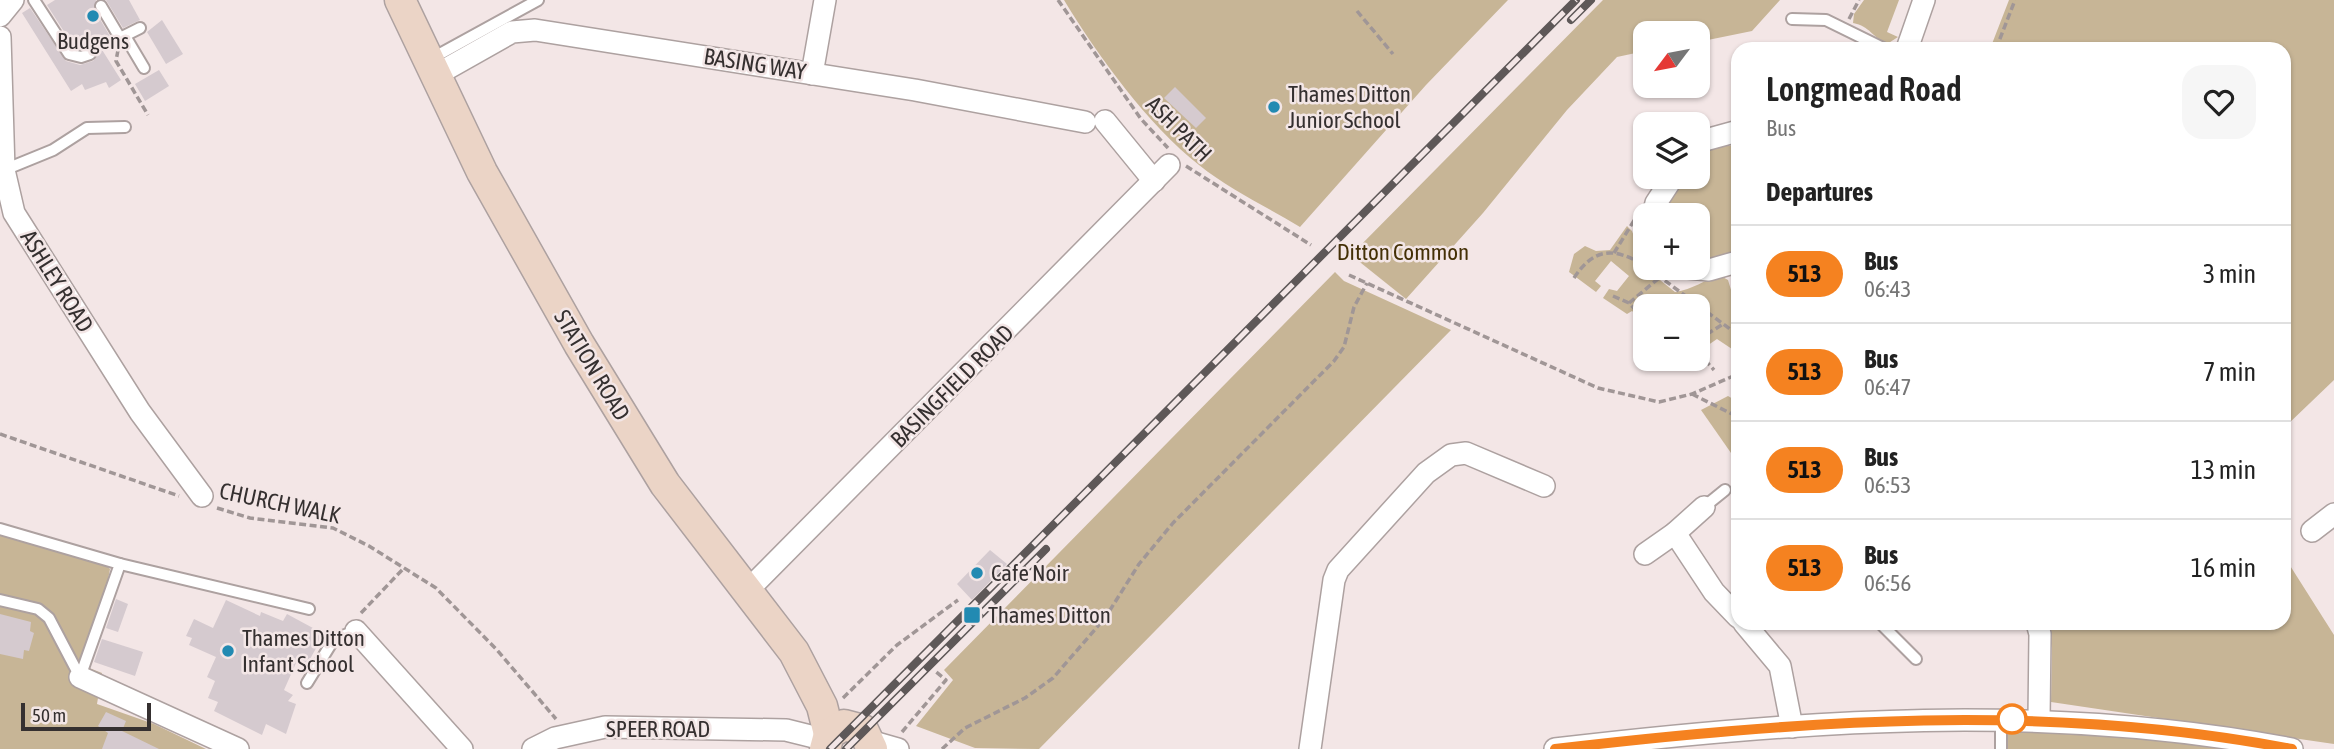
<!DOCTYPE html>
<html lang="en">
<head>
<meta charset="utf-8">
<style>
	:root { --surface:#fff; --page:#f6f6f6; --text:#222; --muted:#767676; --line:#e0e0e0 }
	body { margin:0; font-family:"Asap Condensed",sans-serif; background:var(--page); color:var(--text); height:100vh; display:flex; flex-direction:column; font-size:26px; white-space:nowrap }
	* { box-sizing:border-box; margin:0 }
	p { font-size:23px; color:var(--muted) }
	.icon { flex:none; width:38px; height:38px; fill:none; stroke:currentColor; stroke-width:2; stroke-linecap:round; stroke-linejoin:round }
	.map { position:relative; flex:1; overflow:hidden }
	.side { position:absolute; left:1731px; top:42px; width:560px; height:588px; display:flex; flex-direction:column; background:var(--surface); border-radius:21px; box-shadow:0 2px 5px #0004 }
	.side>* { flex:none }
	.badge { padding:0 14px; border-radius:23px; font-size:24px; line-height:46px }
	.needle { width:46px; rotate:238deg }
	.tools { position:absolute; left:1633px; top:21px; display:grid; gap:14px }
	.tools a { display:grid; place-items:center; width:77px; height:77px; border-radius:14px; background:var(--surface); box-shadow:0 2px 5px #0004; font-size:35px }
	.scale { position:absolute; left:21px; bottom:18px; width:130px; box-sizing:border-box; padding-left:7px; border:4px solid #353030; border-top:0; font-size:19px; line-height:24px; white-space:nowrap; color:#353030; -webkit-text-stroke:5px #f3e6e6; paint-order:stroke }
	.map>.badge { position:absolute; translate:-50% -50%; box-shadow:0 0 0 4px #fff }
	h2 { padding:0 35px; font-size:26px; line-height:63px }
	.round { display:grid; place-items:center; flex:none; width:74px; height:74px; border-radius:21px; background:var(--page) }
	.summary { display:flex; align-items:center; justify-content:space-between; height:119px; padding:0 35px }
	h1 { font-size:33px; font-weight:600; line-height:52px }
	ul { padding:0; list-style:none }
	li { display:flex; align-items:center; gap:21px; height:98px; padding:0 35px; border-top:2px solid var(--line) }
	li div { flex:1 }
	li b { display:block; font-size:26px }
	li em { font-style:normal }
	li .badge { min-width:77px; font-weight:700; text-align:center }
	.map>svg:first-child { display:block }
	.green { fill:#c7b596 }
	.building { fill:#d5cacf }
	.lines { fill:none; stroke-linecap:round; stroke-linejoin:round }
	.lane-casing { stroke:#ada1a0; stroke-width:14 }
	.street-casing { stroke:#ada1a0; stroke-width:24 }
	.secondary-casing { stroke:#ada1a0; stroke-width:33 }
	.path { stroke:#a09696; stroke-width:3.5; stroke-dasharray:7 3.5; stroke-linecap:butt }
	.lane { stroke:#fff; stroke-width:10 }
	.street { stroke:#fff; stroke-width:21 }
	.secondary { stroke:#ebd4c6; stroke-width:30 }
	.rail-casing { stroke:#5e5858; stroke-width:8 }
	.rail { stroke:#f3e6e6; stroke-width:5; stroke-dasharray:16; stroke-linecap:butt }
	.line-casing { stroke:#fff; stroke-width:16 }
	.line { stroke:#f58220; stroke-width:10 }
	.poi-dot { fill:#228ab2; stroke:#f3e6e6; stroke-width:2.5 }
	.stop-dot { fill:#fff; stroke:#f58220; stroke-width:3.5 }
	.labels { text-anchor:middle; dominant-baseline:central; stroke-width:5; stroke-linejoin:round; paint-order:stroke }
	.poi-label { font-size:23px; fill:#353030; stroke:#f3e6e6; text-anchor:start }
	.street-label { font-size:23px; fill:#353030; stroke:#f3e6e6 }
	.park-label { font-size:23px; fill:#443006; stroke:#f3e6e6 }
</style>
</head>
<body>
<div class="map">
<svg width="2334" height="749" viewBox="0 0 2334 749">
	<rect width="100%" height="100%" fill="#f3e6e6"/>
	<g class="green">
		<path d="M1064,0H1508L1426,85L1300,227C1267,207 1229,189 1199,165C1149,126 1097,55 1064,0Z"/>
		<polygon points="1603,0 1780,0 1752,31 1698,42 1698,33 1645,33 1645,51 1617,57 1567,110 1483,213 1406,299 1351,255"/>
		<path d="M1864,0H1899L1887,32L1898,37L1887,44C1873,38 1870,26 1853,23L1854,14Z"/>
		<polygon points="2009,0 2334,0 2334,380 2284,428 2284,49 1990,49"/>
		<polygon points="1724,139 1728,146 1738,144 1738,235 1731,254 1698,263 1698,215 1659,215 1686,177 1698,177 1698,151"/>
		<path d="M1627,226L1632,231L1645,268L1675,292C1693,290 1704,279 1721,276L1728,280L1738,313V346L1732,349L1717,339L1698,352V306H1674L1669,303L1667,306H1645V327L1635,320L1638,316L1632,311L1627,314L1603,298L1609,289L1617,291L1629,276L1611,261L1595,281L1601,286L1596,292L1569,272L1574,254L1585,246L1596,251L1610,250Z"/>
		<polygon points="1335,272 1344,281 1451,330 1039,749 975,748 916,726 953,680 944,670"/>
		<polygon points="1728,396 1738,402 1738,463 1701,410"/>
		<polygon points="0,535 102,562 110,569 104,601 79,664 102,673 97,704 154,724 206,749 0,749"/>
		<polygon points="2284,556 2334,635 2334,744 2051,702 2052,648 2047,623 2284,623"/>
		<polygon points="2043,729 2241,749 1995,749 1994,733"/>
	</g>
	<g class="building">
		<polygon points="55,0 96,0 94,9 111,38 99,45 121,80 109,88 106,82 85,90 82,84 71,91 22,13 30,8 66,61 80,65 93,61 97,56 96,49 74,47 47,5"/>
		<polygon points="106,0 129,0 140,20 123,28"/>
		<polygon points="162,20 183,54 166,64 147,32"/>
		<polygon points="159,70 169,86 145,101 135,84"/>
		<polygon points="1175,87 1206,118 1196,128 1164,98"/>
		<polygon points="990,550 1007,564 972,600 957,584"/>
		<polygon points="116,599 128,604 118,632 106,628"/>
		<polygon points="226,600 260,616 261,612 283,621 287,614 324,634 305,668 296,663 284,690 293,695 288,701 296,704 286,734 266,724 262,735 214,711 218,702 208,698 215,681 207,677 216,657 189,645 192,638 186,636 194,619 213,628"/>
		<polygon points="0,614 31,622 30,631 34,633 29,651 24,650 23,659 0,654"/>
		<polygon points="102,639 143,652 135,676 94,662"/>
		<polygon points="106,712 126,721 122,731 159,749 102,749 108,733 98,726"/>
	</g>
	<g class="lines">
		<g class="lane-casing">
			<g id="lane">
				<polyline points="34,0 69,54 81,57 90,54"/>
				<polyline points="101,6 120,38 140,28"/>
				<polyline points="1792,19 1826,20 1885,49"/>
				<polyline points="125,36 144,68"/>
				<polyline points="429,60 538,0"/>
				<polyline points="4,170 53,150 87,128 125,127"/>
				<polyline points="1704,507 1725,490"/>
				<polyline points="0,529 120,564 80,677"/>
				<polyline points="120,564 309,609"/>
				<polyline points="0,600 38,609 49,618 80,677"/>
				<polyline points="1880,623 1916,659"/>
				<polyline points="307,683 334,639 356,631"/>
				<polyline points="2001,719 2001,749"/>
			</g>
		</g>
		<g class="street-casing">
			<g id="street">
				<polyline points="0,16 13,0"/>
				<polyline points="0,37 4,170 14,213 140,412 202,496"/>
				<polyline points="1907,49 1924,0"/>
				<polyline points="812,74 825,0"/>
				<polyline points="434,76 512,32 535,30 915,90 1085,122"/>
				<polyline points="1105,121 1154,181"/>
				<polyline points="1698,142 1738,131"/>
				<polyline points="1653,215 1656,203 1673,177"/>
				<polyline points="1688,268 1709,270 1737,262"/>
				<polyline points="2312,531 2334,514"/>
				<polyline points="1675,533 1714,592 1738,617"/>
				<polyline points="1645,554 1675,533 1704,507"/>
				<polyline points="748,590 1169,165"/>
				<polyline points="1744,623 1780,666 1792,727"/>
				<polyline points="2037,623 2040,634 2039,719"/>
				<polyline points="356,631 462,749"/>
				<polyline points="80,677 238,749"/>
				<polyline points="870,741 898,749"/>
				<polyline points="533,749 555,738 605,727 786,730 826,740"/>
				<polyline points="1310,749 1334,580 1338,570 1426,473 1451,455 1466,453 1544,486"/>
				<path d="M1555,749C1801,720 2047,702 2292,749"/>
			</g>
		</g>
		<g class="secondary-casing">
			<g id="secondary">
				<polyline points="400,0 482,172 579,344 665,484 794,652 822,706 829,734"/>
				<polyline points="825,749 829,734 844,725 863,730 872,749"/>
			</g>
		</g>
		<g class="path">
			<polyline points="1058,0 1141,119 1168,148"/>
			<polyline points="1357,11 1393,54"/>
			<polyline points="1849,19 1859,0"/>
			<polyline points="1996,49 2015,0"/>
			<polyline points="118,50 116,61 148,115"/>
			<polyline points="1186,166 1311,245"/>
			<polyline points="1614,253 1635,219"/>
			<polyline points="1648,268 1738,335"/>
			<polyline points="1349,275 1598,388 1659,402 1692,394 1738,374"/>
			<path d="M1574,278C1594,247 1615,247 1645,266"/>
			<polyline points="1613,296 1629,303 1645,320"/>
			<polyline points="1629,303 1671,268"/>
			<polyline points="1698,340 1723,324"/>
			<polyline points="1698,352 1714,370"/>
			<polyline points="1692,394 1738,417"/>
			<polyline points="0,434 179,496"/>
			<polyline points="217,508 250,518 333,528 369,546 436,588 497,650 556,719"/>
			<polyline points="361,613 403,569"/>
			<polyline points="843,698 897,645 958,600"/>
			<polyline points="902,732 946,680 935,671"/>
			<polyline points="942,749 965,728 1025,698 1053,678 1105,618 1139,564 1173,523 1334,361 1344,347 1354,307 1367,283"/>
		</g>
		<use href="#lane" class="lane"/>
		<use href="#street" class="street"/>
		<use href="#secondary" class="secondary"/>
		<g class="rail-casing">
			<g id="rail">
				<polyline points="1571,20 1591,0"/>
				<polyline points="830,749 1576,0"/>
				<polyline points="846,749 1046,549"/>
			</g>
		</g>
		<use href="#rail" class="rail"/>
	</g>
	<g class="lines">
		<g class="line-casing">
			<path id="line" d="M1555,749C1800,720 2048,702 2292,749"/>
		</g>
		<use href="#line" class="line"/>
	</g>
	<g class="poi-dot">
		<circle cx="93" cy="16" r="7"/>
		<circle cx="1274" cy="107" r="7"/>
		<circle cx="977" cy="573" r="7"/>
		<rect x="963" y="606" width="18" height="18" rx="3.5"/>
		<circle cx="228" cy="651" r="7"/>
	</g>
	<circle class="stop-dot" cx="2012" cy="719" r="14"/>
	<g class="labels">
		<g class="poi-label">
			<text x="93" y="41" text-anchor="middle">Budgens</text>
			<text x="1288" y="94">Thames Ditton<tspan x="1288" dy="26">Junior School</tspan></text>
			<text x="991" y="573">Cafe Noir</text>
			<text x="988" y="615">Thames Ditton</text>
			<text x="242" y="638">Thames Ditton<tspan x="242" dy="26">Infant School</tspan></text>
		</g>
		<g class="street-label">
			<text transform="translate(755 64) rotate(9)">BASING WAY</text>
			<text transform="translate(1179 129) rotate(45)">ASH PATH</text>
			<text transform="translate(57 281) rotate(58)">ASHLEY ROAD</text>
			<text transform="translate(592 365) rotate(59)">STATION ROAD</text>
			<text transform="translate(952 386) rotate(-45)">BASINGFIELD ROAD</text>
			<text transform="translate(280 503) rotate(12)">CHURCH WALK</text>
			<text x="658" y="729">SPEER ROAD</text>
		</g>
		<g class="park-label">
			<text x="1403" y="252">Ditton Common</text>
		</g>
	</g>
</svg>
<div class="tools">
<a><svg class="needle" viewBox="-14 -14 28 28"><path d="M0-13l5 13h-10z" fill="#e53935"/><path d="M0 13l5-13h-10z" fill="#767676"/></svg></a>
<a><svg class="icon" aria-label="layers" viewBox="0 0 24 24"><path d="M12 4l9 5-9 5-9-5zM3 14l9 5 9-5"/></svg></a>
<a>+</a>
<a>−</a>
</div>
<div class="scale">50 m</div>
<section class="side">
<div class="summary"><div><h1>Longmead Road</h1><p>Bus</p></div><a class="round"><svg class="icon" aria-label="heart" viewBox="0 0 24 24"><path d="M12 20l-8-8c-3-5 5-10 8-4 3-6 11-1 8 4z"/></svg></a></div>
<h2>Departures</h2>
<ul>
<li><span class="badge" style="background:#f58220;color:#111">513</span><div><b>Bus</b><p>06:43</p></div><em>3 min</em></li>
<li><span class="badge" style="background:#f58220;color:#111">513</span><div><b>Bus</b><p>06:47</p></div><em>7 min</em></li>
<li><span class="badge" style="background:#f58220;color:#111">513</span><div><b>Bus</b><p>06:53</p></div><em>13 min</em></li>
<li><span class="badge" style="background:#f58220;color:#111">513</span><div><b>Bus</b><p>06:56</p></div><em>16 min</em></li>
</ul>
</section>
</div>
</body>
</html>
